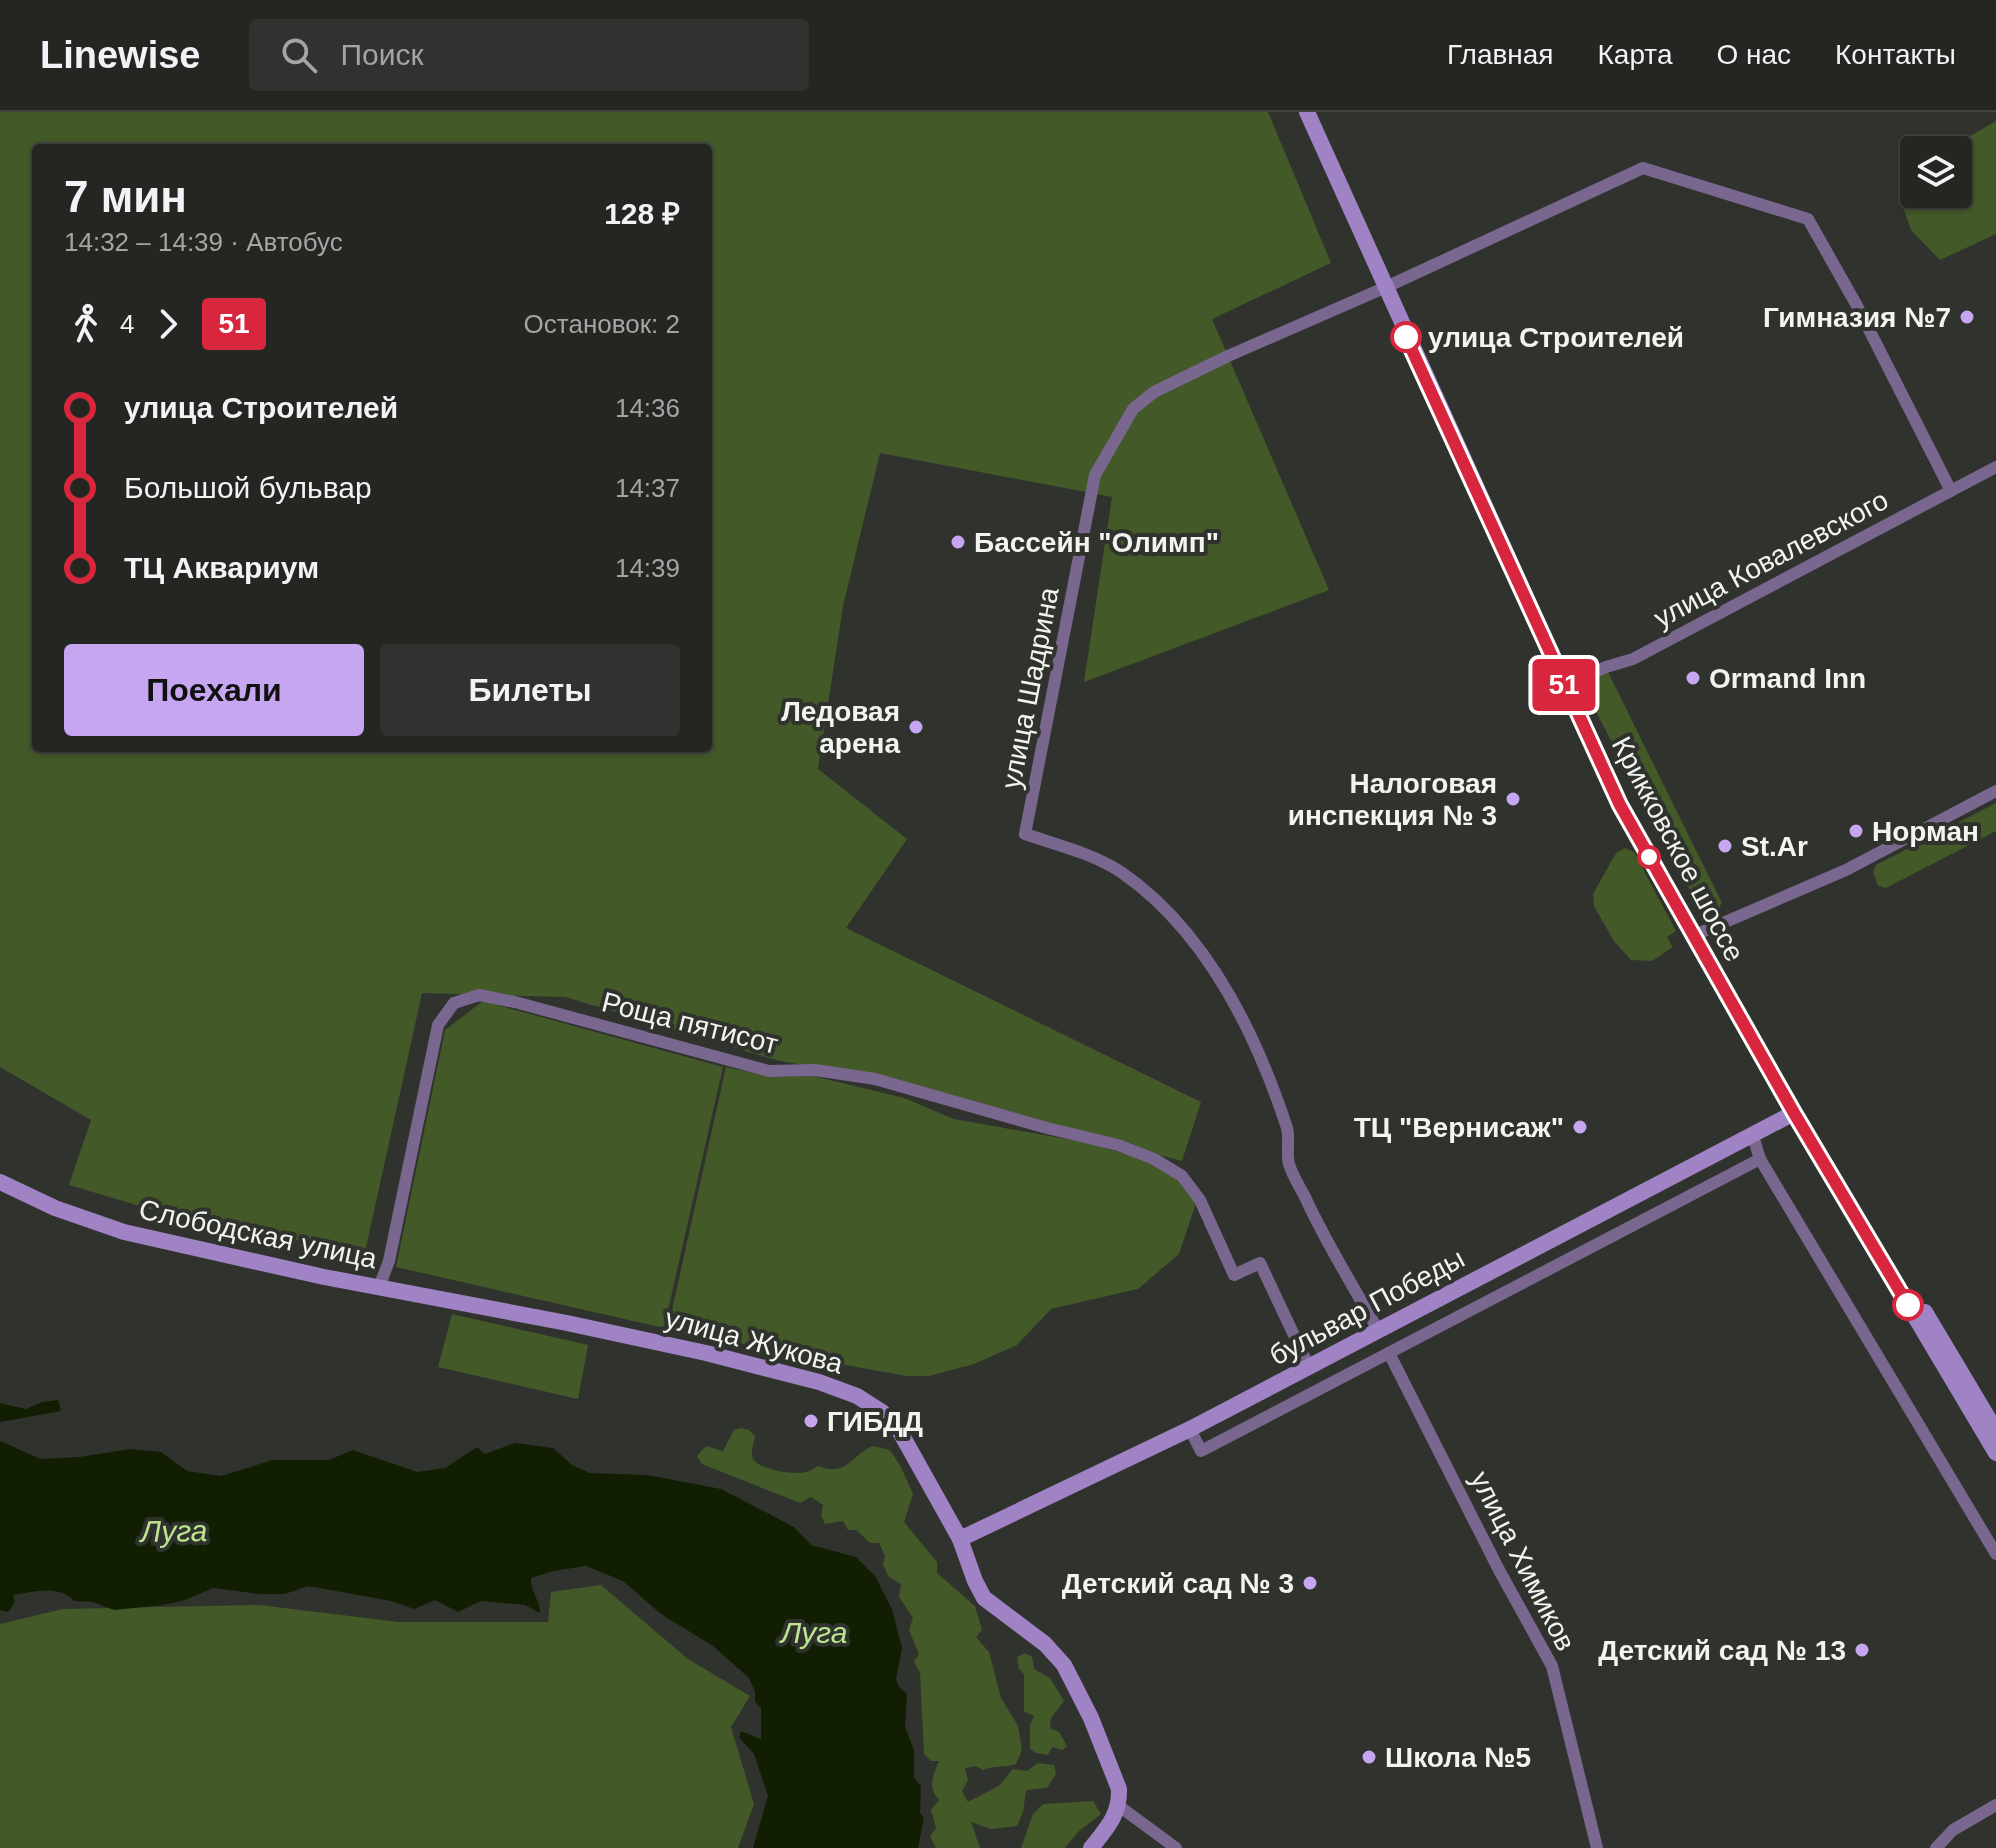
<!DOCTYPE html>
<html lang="ru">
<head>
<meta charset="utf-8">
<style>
	:root { --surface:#242622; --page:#30322f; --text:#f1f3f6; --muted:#a3a5a5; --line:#414340; --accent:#c6a6f0 }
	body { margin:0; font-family:Arial,sans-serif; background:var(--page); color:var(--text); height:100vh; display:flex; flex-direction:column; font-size:30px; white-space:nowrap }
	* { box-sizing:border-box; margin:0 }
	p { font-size:26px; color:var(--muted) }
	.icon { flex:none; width:44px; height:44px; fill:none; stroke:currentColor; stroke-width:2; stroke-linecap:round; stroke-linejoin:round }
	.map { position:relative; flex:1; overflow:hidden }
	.side { position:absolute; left:32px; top:32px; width:680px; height:608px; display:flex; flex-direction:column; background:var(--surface); border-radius:8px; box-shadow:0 2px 6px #0004,0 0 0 2px var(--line) }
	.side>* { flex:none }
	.badge { padding:0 16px; border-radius:6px; font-size:28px; line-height:52px }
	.fabs { position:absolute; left:1900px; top:24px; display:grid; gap:16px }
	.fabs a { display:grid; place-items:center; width:72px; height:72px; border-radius:8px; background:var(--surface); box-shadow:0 2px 6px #0004,0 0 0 2px var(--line); font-size:40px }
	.map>.badge { position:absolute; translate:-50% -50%; box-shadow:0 0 0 4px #fff }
	.legs { display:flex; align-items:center; gap:12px; height:88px; padding:0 32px; font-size:26px }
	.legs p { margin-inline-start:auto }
	.head { display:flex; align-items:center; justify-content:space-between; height:136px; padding:0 32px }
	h1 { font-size:44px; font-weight:600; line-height:60px }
	.cta { display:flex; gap:16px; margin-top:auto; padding:16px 32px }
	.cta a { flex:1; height:92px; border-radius:8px; background:var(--accent); color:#111; font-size:32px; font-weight:600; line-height:92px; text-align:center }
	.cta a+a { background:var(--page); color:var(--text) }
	ul { padding:0 32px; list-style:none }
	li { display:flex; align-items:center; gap:28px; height:80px; font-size:30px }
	li i { display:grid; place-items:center; width:12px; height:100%; margin:0 10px; background:currentColor }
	li i::after { content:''; width:20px; height:20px; margin:-10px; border:6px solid; border-radius:50%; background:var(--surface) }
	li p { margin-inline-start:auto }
	li:first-child i { background:linear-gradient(#0000 50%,currentColor 0) }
	li:last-child i { background:linear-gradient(currentColor 50%,#0000 0) }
	header { display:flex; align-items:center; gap:48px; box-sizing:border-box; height:112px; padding:0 40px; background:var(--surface); border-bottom:2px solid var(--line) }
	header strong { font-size:38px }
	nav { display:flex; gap:44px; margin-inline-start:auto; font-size:28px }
	.search { width:560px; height:72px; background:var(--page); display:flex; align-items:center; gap:20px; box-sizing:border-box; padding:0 28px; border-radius:8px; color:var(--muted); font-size:30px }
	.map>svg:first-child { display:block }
	.green { fill:#435928; fill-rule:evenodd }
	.water { fill:#121e02 }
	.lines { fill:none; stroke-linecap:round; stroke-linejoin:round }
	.street { stroke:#796790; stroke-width:12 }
	.secondary { stroke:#a083c5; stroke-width:16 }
	.line-1-casing { stroke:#fff; stroke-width:18 }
	.line-1 { stroke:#d7263d; stroke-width:12 }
	.poi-dot { fill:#c6a6f0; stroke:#30332d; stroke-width:3 }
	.stop-1-dot { fill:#fff; stroke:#d7263d; stroke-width:4 }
	.labels { text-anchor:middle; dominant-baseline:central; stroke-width:8; stroke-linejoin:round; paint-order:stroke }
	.poi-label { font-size:28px; font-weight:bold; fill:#f2f4f0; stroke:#30332d; text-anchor:end }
	.stop-label { font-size:28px; font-weight:bold; fill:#f2f4f0; stroke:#30332d; text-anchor:start }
	.street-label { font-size:28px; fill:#f2f4f0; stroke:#30332d }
	.water-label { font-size:30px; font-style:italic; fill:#bee691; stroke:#30332d }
</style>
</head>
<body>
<header>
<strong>Linewise</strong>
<div class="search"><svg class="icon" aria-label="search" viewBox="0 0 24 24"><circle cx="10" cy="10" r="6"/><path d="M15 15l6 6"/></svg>Поиск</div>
<nav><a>Главная</a><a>Карта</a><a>О нас</a><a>Контакты</a></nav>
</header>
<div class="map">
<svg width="1996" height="1736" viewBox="0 0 1996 1736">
	<rect width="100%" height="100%" fill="#30332d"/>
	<g class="green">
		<path d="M0,0H1268L1331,151L1212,207L1329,478L1084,570L1112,385L880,341L843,494L818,657L907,727L846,816L1201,990L1182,1049L875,967L776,948L565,885L422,881L365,1140L194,1110L69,1073L91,1008L0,955ZM36,36H708V636H36Z"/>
		<polygon points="1996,9 1996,122 1940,148 1911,118 1898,81 1900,59 1914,52 1914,82 1958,82 1958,38 1946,38"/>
		<polygon points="1607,558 1722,791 1716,800 1701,797 1694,786 1584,577 1590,566"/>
		<polygon points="1996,691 1996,719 1886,776 1878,774 1873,760 1876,753"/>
		<polygon points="1625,736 1634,740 1676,819 1667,825 1673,835 1652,849 1631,848 1614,829 1594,794 1593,782 1616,741"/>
		<polygon points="483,889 723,955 664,1216 396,1155 445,918"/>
		<polygon points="726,955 772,965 813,964 904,986 954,1007 1083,1030 1134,1044 1182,1068 1196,1091 1179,1142 1138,1177 1051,1197 1017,1233 974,1252 929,1264 907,1264 812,1247 668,1216"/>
		<polygon points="452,1202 588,1233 578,1287 438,1255"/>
		<path d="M741,1316L749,1318L755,1324C754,1330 751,1339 752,1344C754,1358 795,1363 806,1360C810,1359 814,1356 818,1354C848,1365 848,1345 873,1334L890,1338L901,1355L913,1382L904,1410L937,1450V1461L975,1494L982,1518L976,1525L989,1540L1001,1586L1018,1614L1022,1638L1016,1652C1004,1656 995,1653 983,1658L976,1654L965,1656L968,1668L962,1679L968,1690L1000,1673L1013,1657L1027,1659L1038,1651L1054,1653L1056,1662L1047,1676L1026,1678L1023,1700L1017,1714L991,1717L971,1710L980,1736H936L930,1724L936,1716L931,1698L939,1688C927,1674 933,1664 939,1649H931L924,1642L920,1561L914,1550L919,1542L909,1518L913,1506L899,1485L901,1472L888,1464L883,1452L885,1444L879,1431H870L856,1418H848L843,1409L825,1412L821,1404L823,1393L811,1385L800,1391L702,1352L697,1344L706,1334L723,1339L734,1318Z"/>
		<polygon points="601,1473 688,1547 750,1584 731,1615 754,1692 738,1736 0,1736 0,1512 63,1497 259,1493 399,1510 548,1510 551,1480"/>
		<polygon points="1025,1541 1032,1545 1034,1557 1050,1566 1064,1589 1051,1606 1050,1616 1059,1620 1067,1634 1062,1638 1052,1635 1048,1643 1036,1641 1030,1637 1030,1613 1034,1604 1024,1599 1024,1562 1019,1557 1017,1545"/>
		<polygon points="1093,1689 1101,1702 1079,1719 1065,1736 1021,1736 1033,1702 1043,1692"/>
	</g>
	<g class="water">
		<polygon points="58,1288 61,1299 0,1310 0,1291 26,1297 42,1290"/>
		<path d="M0,1329L41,1347L79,1345L130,1337L161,1340L187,1359L221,1364L273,1348H329L353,1338L417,1360L445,1356L477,1335L485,1342L515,1331L553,1336L572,1353L590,1361L647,1363L721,1377L794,1415L811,1433L856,1445L875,1464L892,1497L902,1536L896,1568L899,1575L907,1582L905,1615L914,1638V1666L921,1674L920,1701L924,1706L918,1736H753L768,1684L754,1642L739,1625L741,1619L761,1627V1596L755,1590V1579L749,1566L713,1534L661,1502L623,1469L586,1454L553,1459L531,1466C530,1478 540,1488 540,1501L525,1493L481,1489L458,1500L435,1488L414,1497L391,1489L308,1474L285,1482H259L213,1476L185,1488L163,1493L114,1498L93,1490L74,1489C59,1472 33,1480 13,1483L15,1490L8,1500L0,1498Z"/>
	</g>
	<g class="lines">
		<g class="street">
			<polyline points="1564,573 1606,555 1633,547 1996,355"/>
			<polyline points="1695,823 1846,758 1996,679"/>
			<polyline points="1753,1024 1760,1047 1996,1442"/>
			<polyline points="379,1175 389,1149 438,913 454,891 479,883 515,890 769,959 815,958 875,967 1047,1016 1118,1033 1154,1047 1182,1064 1200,1088 1234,1163 1260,1151 1309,1255"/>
			<path d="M1378,1218C1353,1174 1326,1131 1305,1085C1300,1075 1292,1063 1289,1052C1286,1041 1290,1028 1287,1016C1256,921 1205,818 1121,760C1092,741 1057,733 1025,722L1095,363L1133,297L1154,280L1228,244L1384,176L1643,56L1808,107L1856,192L1951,379"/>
			<polyline points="1389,1241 1499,1458 1552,1554 1597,1736"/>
			<polyline points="1190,1317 1201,1339 1760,1047"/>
			<polyline points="1119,1694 1176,1736"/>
			<polyline points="1936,1736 1953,1718 1996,1693"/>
		</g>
		<g class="secondary">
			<polyline points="1307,0 1620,693 1794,1001 1996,1341"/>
			<path d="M0,1070L55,1096L124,1120L324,1165L567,1211L706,1241L819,1270L857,1284L882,1300L899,1318L960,1427L975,1469L984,1486L1045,1532L1064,1553L1091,1606L1119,1677C1120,1703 1106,1717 1091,1736"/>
			<polyline points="1925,1200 1996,1319"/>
			<polyline points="960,1427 1190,1317 1794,1001"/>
		</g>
	</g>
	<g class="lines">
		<g class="line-1-casing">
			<polyline id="line-1" points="1406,225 1620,693 1794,1001 1908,1193"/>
		</g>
		<use href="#line-1" class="line-1"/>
	</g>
	<g class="poi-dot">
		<circle cx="1967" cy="205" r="8"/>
		<circle cx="958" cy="430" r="8"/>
		<circle cx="1693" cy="566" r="8"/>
		<circle cx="916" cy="615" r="8"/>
		<circle cx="1513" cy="687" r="8"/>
		<circle cx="1856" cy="719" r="8"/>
		<circle cx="1725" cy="734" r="8"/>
		<circle cx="1580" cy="1015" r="8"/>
		<circle cx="811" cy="1309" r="8"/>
		<circle cx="1310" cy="1471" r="8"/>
		<circle cx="1862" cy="1538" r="8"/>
		<circle cx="1369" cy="1645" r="8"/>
	</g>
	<g class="stop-1-dot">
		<circle cx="1406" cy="225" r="14"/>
		<circle cx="1649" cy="745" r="10"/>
		<circle cx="1908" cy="1193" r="14"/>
	</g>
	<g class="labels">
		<g class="poi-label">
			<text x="1951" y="205">Гимназия №7</text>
			<text x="974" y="430" text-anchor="start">Бассейн "Олимп"</text>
			<text x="1709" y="566" text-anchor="start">Ormand Inn</text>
			<text x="900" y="599">Ледовая<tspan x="900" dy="32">арена</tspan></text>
			<text x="1497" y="671">Налоговая<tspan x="1497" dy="32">инспекция № 3</tspan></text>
			<text x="1872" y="719" text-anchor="start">Норман</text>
			<text x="1741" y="734" text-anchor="start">St.Ar</text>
			<text x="1564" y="1015">ТЦ "Вернисаж"</text>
			<text x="827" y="1309" text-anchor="start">ГИБДД</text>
			<text x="1294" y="1471">Детский сад № 3</text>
			<text x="1846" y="1538">Детский сад № 13</text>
			<text x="1385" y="1645" text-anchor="start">Школа №5</text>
		</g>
		<g class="stop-label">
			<text x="1428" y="225">улица Строителей</text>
		</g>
		<g class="street-label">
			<text transform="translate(1771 447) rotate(-28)">улица Ковалевского</text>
			<text transform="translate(1030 576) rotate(-79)">улица Шадрина</text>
			<text transform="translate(1678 737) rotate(62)">Крикковское шоссе</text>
			<text transform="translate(690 911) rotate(14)">Роща пятисот</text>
			<text transform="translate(258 1122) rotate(12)">Слободская улица</text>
			<text transform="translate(1367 1195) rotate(-28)">бульвар Победы</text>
			<text transform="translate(754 1229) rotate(15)">улица Жукова</text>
			<text transform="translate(1523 1449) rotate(63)">улица Химиков</text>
		</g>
		<g class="water-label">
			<text transform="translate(174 1419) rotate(-1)">Луга</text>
			<text x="814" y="1520">Луга</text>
		</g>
	</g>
</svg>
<div class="fabs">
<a><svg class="icon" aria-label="layers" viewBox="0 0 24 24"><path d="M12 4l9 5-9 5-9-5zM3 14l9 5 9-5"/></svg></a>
</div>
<b class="badge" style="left:1564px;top:573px;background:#d7263d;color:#fff">51</b>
<section class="side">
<div class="head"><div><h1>7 мин</h1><p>14:32 – 14:39 · Автобус</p></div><b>128 ₽</b></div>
<div class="legs"><svg class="icon" aria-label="walk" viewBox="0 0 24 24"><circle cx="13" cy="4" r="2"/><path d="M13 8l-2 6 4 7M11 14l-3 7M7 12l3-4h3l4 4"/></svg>4<svg class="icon" aria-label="forward" viewBox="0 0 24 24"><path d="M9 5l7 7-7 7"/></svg><b class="badge" style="background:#d7263d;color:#fff">51</b><p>Остановок: 2</p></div>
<ul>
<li><i style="color:#d7263d"></i><b>улица Строителей</b><p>14:36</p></li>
<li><i style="color:#d7263d"></i><span>Большой бульвар</span><p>14:37</p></li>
<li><i style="color:#d7263d"></i><b>ТЦ Аквариум</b><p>14:39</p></li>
</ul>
<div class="cta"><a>Поехали</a><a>Билеты</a></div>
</section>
</div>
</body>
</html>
